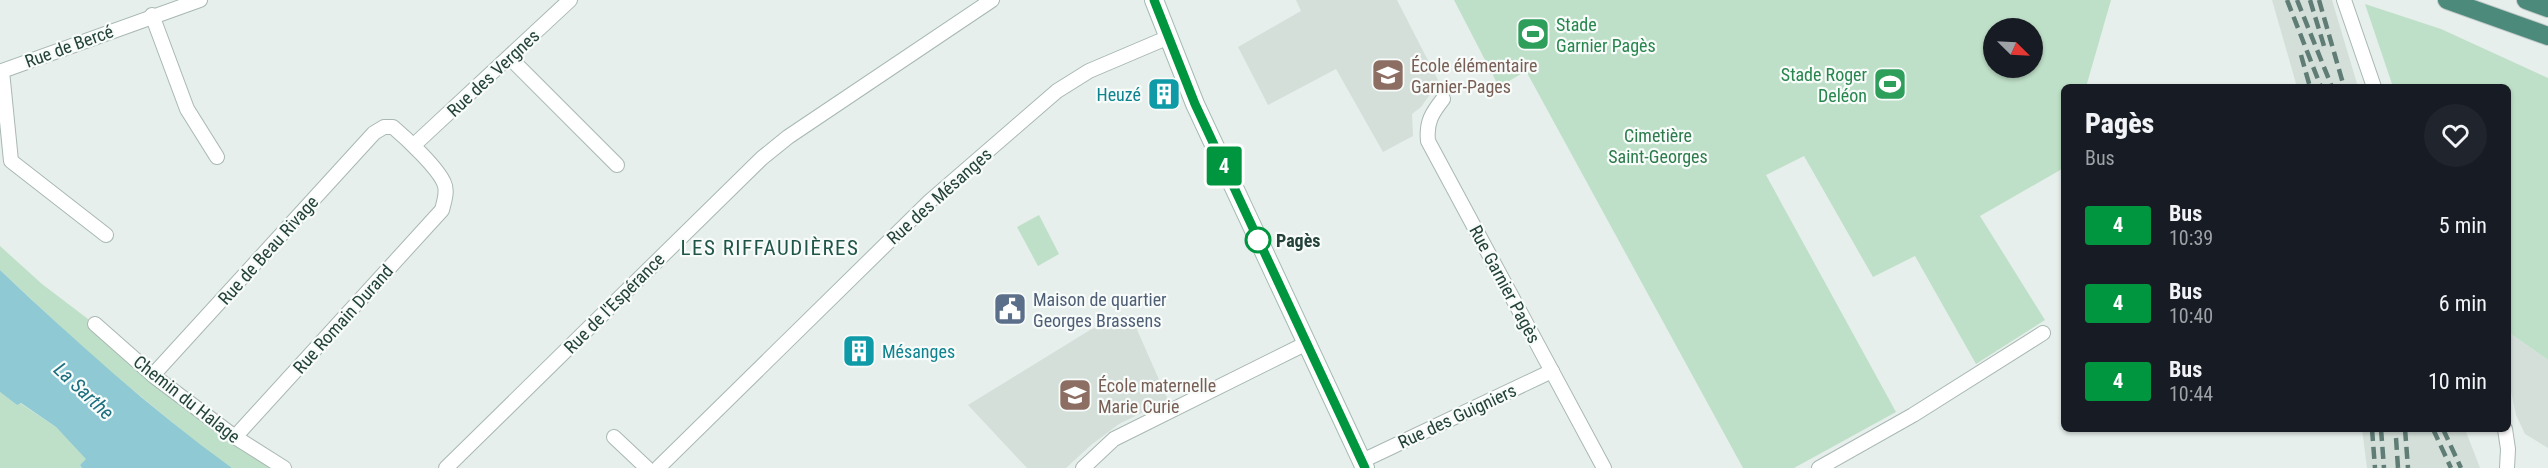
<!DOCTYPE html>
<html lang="en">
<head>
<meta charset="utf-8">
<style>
	:root { --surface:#171b24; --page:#20242c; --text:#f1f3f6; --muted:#9ea1a6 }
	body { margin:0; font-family:"Roboto Condensed",sans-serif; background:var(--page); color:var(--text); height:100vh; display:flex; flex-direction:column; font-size:22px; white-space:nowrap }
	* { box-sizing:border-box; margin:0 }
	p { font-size:20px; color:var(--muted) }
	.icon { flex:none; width:33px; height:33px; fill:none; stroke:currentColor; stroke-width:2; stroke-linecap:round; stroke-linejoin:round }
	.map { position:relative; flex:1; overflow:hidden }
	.sheet { position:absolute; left:2061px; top:84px; width:450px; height:348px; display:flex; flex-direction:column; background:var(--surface); border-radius:9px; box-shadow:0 2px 4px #0004 }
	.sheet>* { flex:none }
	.badge { padding:0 12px; border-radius:4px; font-size:21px; line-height:39px }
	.needle { width:39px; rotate:114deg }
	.fabs { position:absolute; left:1983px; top:18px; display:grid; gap:12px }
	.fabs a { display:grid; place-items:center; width:60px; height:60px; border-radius:50%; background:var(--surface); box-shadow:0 2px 4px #0004; font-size:30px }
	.map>.badge { position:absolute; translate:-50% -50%; box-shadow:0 0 0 3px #fff }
	.round { display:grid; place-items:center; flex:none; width:63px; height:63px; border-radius:32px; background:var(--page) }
	.summary { display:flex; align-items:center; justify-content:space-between; height:102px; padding:0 24px }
	h1 { font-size:28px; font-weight:800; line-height:45px }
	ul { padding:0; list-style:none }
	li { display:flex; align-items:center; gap:18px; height:78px; padding:0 24px }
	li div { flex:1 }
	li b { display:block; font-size:22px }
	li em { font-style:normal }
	li .badge { min-width:66px; font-weight:700; text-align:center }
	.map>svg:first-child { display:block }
	.built { fill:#d4dfda }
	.green { fill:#bfe0c8; fill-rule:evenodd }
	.water { fill:#8ec9d4 }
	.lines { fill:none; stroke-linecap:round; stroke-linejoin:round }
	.minor-casing { stroke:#a8b8b2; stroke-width:16 }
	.secondary-casing { stroke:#a4bbb3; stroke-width:20 }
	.trunk-casing { stroke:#c2cac8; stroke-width:20 }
	.minor { stroke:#fff; stroke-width:14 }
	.secondary { stroke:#fff; stroke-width:18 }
	.trunk { stroke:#4c8a7c; stroke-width:18 }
	.rail { stroke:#5f7d75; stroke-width:4.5; stroke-dasharray:12 6; stroke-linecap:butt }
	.line-casing { stroke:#fff; stroke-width:14 }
	.line { stroke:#009640; stroke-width:9 }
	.stop-dot { fill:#fff; stroke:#009640; stroke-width:3 }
	.labels { text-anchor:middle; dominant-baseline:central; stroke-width:4.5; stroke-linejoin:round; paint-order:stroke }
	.leisure-label { font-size:18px; fill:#27864d; stroke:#f7fbf9; text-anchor:start }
	.street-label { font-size:18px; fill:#24423a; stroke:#f7fbf9 }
	.education-label { font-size:18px; fill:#785e54; stroke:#f7fbf9; text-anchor:start }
	.culture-label { font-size:18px; fill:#0d838f; stroke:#f7fbf9; text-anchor:end }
	.park-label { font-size:18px; fill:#2d7a4b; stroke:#f7fbf9 }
	.stop-label { font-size:18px; font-weight:bold; fill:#24423a; stroke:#f7fbf9; text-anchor:start }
	.service-label { font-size:18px; fill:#4e5e75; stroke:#f7fbf9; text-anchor:start }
	.water-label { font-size:20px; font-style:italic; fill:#1c6f80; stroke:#f7fbf9 }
	.quarter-label { font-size:21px; letter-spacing:1.5px; fill:#1f5548; stroke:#f7fbf9 }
</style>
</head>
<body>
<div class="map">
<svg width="2548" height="468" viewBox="0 0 2548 468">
	<rect width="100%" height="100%" fill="#e6efeb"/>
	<g class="built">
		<polygon points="1296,0 1397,0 1439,82 1421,107 1412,114 1413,136 1383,152 1336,69 1268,105 1238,47 1301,11"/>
		<polygon points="2272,0 2332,0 2358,87 2297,87"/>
		<polygon points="1126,315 1131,316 1168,400 1119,424 1091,445 1066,468 1027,468 968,405 1090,330"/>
		<polygon points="2508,332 2548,360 2548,448 2525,434 2516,415 2508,377"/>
		<polygon points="2362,429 2465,429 2480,468 2367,468"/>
	</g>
	<g class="green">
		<path d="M1454,0H2111L2086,87H2064V161L2062,169L1980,216L2045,320L1976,364L1915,256L1873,277L1804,156L1766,175L1896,412L1794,468H1743L1526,71L1499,87ZM1994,28H2032V68H1994Z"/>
		<polygon points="2365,4 2441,29 2548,78 2548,360 2508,332 2508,87 2393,87"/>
		<polygon points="1039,215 1059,254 1038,266 1017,227"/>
		<polygon points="0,246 42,284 284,468 232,468 207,451 94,358 0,270"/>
		<polygon points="0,392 17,405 20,403 56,427 87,459 80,465 82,468 0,468"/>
	</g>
	<path class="water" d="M0,270C74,340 149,408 232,468H82L80,465L86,459L56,427L21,403L17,405L0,392Z"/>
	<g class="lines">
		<g class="minor-casing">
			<g id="minor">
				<polyline points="2344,0 2374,87"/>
				<polyline points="152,15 187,109 217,157"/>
				<polyline points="510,58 617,165"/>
				<path d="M1443,99C1432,113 1426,122 1428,141L1604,468"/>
				<polyline points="414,145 570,0"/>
				<polyline points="106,235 11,161 2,71 200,0"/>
				<polyline points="95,324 155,377 235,437 284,468"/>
				<path d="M153,375L374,133L384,127H393C406,138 438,168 444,183C448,191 444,202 442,210L235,437"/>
				<polyline points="2505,429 2508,449 2507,468"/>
				<polyline points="614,437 647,468"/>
				<polyline points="1362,461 1552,371"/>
				<polyline points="446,468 762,158 788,137 992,0"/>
				<polyline points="658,468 930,201 1057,91 1089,71 1169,37"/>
				<polyline points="1083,468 1114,439 1305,344"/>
				<polyline points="1819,468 1913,415 2043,333"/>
			</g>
		</g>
		<g class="secondary-casing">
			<polyline id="secondary" points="1154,0 1195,104 1365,468"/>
		</g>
		<g class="trunk-casing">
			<g id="trunk">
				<polyline points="2447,0 2548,36"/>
				<polyline points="2526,0 2548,8"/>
			</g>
		</g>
		<use href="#minor" class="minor"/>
		<use href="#secondary" class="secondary"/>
		<use href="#trunk" class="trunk"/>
		<g class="rail">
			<polyline points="2287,0 2321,87"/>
			<polyline points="2297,0 2332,87"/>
			<polyline points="2310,0 2324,46"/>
			<polyline points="2319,0 2344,87"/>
			<polyline points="2301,55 2310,87"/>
			<polyline points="2372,429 2375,468"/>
			<polyline points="2381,429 2384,468"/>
			<polyline points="2405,429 2408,468"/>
			<polyline points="2433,429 2451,468"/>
			<polyline points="2443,429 2461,468"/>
			<polyline points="2396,438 2398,468"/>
		</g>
	</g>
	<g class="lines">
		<g class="line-casing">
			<polyline id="line" points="1154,0 1195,104 1365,468"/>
		</g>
		<use href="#line" class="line"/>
	</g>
	<defs>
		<g id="stadium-square" transform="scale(1.725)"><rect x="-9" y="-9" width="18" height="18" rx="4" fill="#2e9e5b" stroke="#f7fbf9"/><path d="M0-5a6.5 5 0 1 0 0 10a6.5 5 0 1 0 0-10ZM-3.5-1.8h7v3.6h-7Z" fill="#fff"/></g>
		<g id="school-square" transform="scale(1.725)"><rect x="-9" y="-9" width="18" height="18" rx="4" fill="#8d6e63" stroke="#f7fbf9"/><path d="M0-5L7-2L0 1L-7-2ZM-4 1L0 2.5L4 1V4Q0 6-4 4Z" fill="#fff"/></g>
		<g id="building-square" transform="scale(1.725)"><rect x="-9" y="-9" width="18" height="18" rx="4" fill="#0f9aa8" stroke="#f7fbf9"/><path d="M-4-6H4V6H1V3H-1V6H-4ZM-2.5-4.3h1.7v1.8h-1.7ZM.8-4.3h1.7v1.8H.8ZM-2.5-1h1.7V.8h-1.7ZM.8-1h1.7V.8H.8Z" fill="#fff"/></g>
		<g id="civic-square" transform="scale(1.725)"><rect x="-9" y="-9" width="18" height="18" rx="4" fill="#5c6f8a" stroke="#f7fbf9"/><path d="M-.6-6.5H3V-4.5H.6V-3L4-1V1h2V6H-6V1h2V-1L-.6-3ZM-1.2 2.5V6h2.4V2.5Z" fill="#fff"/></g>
	</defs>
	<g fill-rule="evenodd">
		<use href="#stadium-square" x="1533" y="34"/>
		<use href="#school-square" x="1388" y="75"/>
		<use href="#stadium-square" x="1890" y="84"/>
		<use href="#building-square" x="1164" y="94"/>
		<use href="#civic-square" x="1010" y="309"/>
		<use href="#building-square" x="859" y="351"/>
		<use href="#school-square" x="1075" y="395"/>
	</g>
	<circle class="stop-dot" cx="1258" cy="240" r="12"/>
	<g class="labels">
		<g class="leisure-label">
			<text x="1556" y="24">Stade<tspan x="1556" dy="21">Garnier Pagès</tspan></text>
			<text x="1867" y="74" text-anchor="end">Stade Roger<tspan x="1867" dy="21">Deléon</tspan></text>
		</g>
		<g class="street-label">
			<text transform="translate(69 46) rotate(-20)">Rue de Bercé</text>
			<text transform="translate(493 73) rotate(-43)">Rue des Vergnes</text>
			<text transform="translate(939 196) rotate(-42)">Rue des Mésanges</text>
			<text transform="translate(268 250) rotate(-48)">Rue de Beau Rivage</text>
			<text transform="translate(1505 284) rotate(62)">Rue Garnier Pagès</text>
			<text transform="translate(614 303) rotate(-45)">Rue de l'Espérance</text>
			<text transform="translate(343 319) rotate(-48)">Rue Romain Durand</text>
			<text transform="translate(187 399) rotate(38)">Chemin du Halage</text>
			<text transform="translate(1457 416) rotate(-25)">Rue des Guigniers</text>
		</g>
		<g class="education-label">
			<text x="1411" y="65">École élémentaire<tspan x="1411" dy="21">Garnier-Pages</tspan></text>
			<text x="1098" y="385">École maternelle<tspan x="1098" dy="21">Marie Curie</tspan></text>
		</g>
		<g class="culture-label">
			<text x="1141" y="94">Heuzé</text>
			<text x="882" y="351" text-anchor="start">Mésanges</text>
		</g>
		<g class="park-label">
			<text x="1658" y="135">Cimetière<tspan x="1658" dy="21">Saint-Georges</tspan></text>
		</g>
		<g class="stop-label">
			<text x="1276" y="240">Pagès</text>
		</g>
		<g class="service-label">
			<text x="1033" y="299">Maison de quartier<tspan x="1033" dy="21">Georges Brassens</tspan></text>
		</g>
		<g class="water-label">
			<text transform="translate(84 391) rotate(43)">La Sarthe</text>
		</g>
		<g class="quarter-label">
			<text x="770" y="248">LES RIFFAUDIÈRES</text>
		</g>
	</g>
</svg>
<div class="fabs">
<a><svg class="needle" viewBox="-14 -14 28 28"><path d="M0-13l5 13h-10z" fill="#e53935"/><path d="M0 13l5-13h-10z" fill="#9ea1a6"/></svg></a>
</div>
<b class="badge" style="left:1224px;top:166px;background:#009640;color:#fff">4</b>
<section class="sheet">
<div class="summary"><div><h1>Pagès</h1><p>Bus</p></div><a class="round"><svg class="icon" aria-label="heart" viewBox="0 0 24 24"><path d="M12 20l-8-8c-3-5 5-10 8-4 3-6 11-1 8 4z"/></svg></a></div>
<ul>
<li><span class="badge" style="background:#009640;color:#fff">4</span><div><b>Bus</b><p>10:39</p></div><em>5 min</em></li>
<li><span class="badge" style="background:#009640;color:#fff">4</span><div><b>Bus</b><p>10:40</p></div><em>6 min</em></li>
<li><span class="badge" style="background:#009640;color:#fff">4</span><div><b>Bus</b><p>10:44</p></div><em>10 min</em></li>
</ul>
</section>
</div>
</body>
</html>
